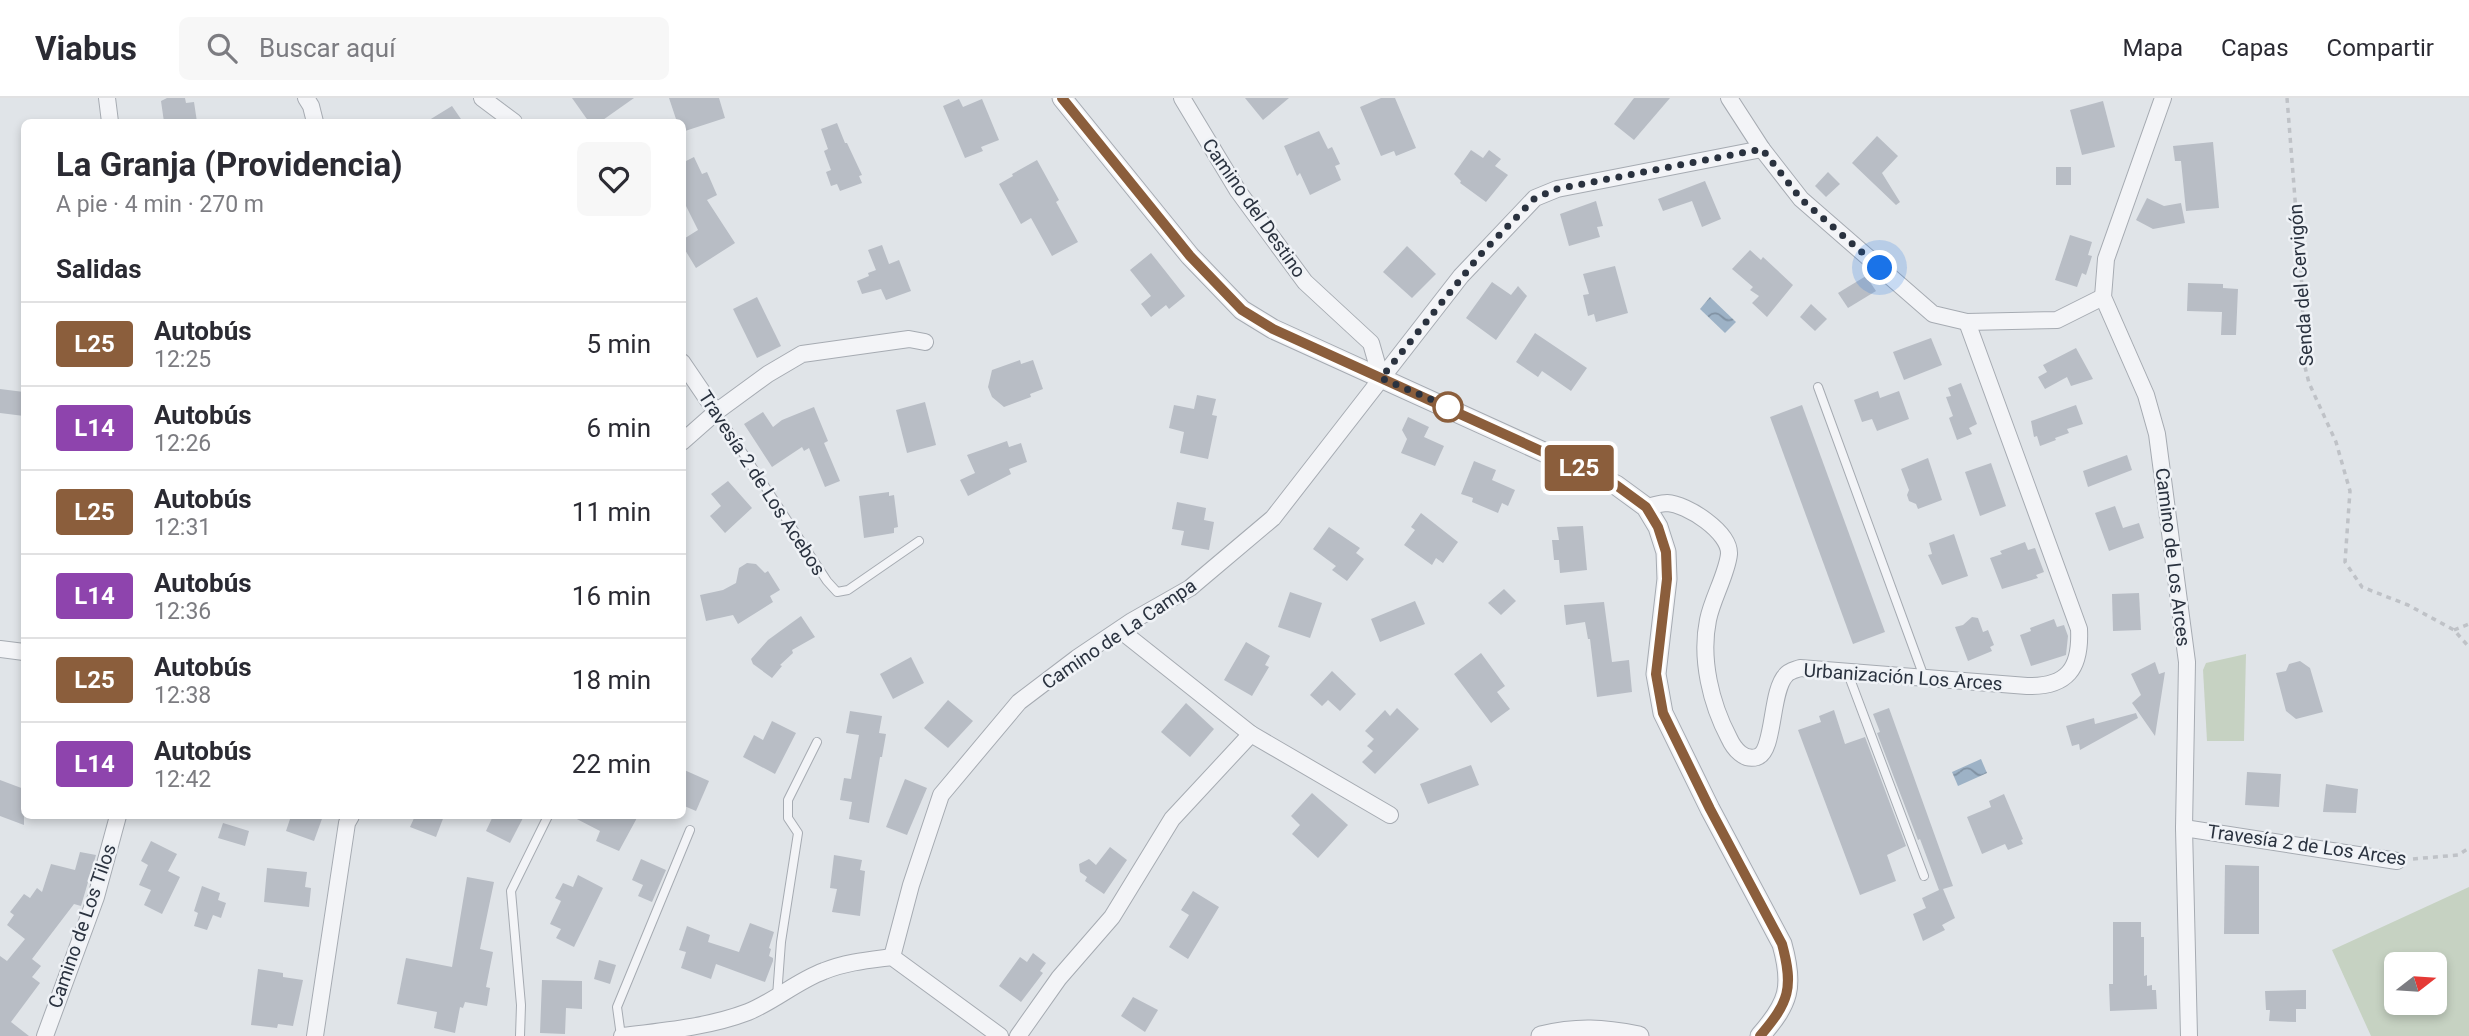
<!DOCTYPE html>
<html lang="es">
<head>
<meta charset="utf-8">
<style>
	:root { --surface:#fff; --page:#f7f7f7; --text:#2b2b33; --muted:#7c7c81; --line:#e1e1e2 }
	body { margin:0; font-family:Roboto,sans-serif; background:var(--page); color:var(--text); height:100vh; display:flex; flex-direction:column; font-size:26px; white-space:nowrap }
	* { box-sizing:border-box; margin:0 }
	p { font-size:23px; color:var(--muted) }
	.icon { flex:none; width:38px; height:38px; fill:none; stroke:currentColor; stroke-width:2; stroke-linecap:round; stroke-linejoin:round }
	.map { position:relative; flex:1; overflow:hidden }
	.side { position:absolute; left:21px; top:21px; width:665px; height:700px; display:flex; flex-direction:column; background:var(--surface); border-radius:10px; box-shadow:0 4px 10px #0003 }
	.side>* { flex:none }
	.badge { padding:0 14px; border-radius:5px; font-size:24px; line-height:46px }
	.needle { width:46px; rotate:73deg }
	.tools { position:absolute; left:2384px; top:854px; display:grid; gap:14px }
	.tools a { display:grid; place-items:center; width:63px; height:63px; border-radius:10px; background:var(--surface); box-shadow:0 4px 10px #0003; font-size:35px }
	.you { position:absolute; width:35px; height:35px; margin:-18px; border:5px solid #fff; border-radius:50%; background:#1a73e8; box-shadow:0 0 0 10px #1a73e833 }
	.map>.badge { position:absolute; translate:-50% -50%; box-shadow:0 0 0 4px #fff }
	h2 { padding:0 35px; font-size:26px; line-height:63px }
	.round { display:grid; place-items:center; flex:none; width:74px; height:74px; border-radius:10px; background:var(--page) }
	.overview { display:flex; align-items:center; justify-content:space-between; height:119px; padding:0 35px }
	h1 { font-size:33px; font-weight:700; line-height:52px }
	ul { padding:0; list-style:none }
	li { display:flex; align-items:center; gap:21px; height:84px; padding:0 35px; border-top:2px solid var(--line) }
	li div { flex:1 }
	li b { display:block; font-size:26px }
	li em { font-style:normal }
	li .badge { min-width:77px; font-weight:700; text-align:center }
	header { display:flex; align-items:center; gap:42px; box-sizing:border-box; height:98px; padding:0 35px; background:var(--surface); border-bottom:2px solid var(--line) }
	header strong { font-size:33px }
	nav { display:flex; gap:38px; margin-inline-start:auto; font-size:24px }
	.search { width:490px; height:63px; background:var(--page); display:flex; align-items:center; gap:18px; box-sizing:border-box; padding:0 24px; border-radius:10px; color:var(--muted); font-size:26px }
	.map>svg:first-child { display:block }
	.garden { fill:#c6d2c2; fill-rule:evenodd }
	.water { fill:url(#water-waves) }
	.building { fill:#b8bdc5 }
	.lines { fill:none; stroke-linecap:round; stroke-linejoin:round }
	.service-casing { stroke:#a6abb2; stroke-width:10 }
	.minor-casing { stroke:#a6abb2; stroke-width:18 }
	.tertiary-casing { stroke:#a6abb2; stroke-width:21 }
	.path { stroke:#bfc2c7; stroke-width:3.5; stroke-dasharray:5 5; stroke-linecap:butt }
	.service { stroke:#f3f4f7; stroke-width:8 }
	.minor { stroke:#f3f4f7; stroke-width:16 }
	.tertiary { stroke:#f3f4f7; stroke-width:19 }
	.line-casing { stroke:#fff; stroke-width:16 }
	.line { stroke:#8b5e3c; stroke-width:10 }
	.walk { stroke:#2a323f; stroke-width:7; stroke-dasharray:0 12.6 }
	.stop-dot { fill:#fff; stroke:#8b5e3c; stroke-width:3.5 }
	.labels { text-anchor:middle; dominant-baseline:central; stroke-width:5; stroke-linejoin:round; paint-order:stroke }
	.street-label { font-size:19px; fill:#2a323f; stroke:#eff2f6 }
</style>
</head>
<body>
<header>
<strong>Viabus</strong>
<div class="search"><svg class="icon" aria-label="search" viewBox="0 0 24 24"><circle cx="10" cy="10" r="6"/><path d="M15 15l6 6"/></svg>Buscar aquí</div>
<nav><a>Mapa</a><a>Capas</a><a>Compartir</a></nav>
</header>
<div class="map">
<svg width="2469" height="938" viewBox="0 0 2469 938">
	<defs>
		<pattern id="water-waves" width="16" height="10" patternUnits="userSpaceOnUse" patternTransform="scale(1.75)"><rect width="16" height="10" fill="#9db2c6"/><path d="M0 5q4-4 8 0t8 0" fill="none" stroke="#8091a2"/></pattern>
	</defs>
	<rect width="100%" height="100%" fill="#e0e4e8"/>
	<g class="garden">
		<polygon points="2246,556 2244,643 2207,643 2203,572 2206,565"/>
		<path d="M2469,789V938H2371L2332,852ZM2396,866H2434V905H2396Z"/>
	</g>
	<g class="water">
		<polygon points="1710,199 1736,224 1725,235 1700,211"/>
		<polygon points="1981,661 1987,675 1958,688 1952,674"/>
	</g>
	<g class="building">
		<polygon points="167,0 185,0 186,5 194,4 197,24 164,24 161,3"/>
		<polygon points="572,0 634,0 600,24 589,24"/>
		<polygon points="669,0 719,0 725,20 682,34 682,24 677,24"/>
		<polygon points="1245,0 1289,0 1263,22"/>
		<polygon points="1381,0 1395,0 1416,50 1396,58 1394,53 1381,58 1360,9"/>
		<polygon points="1634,0 1670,0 1634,42 1614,26"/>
		<polygon points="959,1 963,9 982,1 999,42 981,49 983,53 965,60 943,8"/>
		<polygon points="2103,3 2115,49 2082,57 2070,12"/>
		<polygon points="452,8 463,24 426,24"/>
		<polygon points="837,25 845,45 847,45 862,77 859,78 862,85 840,93 837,86 831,88 826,74 831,72 824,53 828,51 821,31"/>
		<polygon points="1319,33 1328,51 1332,49 1340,66 1335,68 1341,82 1310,97 1300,75 1297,78 1284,48"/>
		<polygon points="1877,38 1898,58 1882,75 1900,104 1896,107 1852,65"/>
		<polygon points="2213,44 2219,110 2186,113 2181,63 2175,63 2173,48"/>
		<polygon points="1471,52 1483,60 1489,52 1501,61 1495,68 1508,77 1486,104 1460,85 1461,83 1454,76"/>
		<polygon points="694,59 702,76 707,74 717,97 707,102 735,145 696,170 682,147 682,142 698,132 682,100 682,65"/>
		<polygon points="1037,62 1059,102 1056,104 1078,144 1052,158 1031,120 1021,126 999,86 1013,78 1012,76"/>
		<rect x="2056" y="69" width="15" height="18"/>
		<polygon points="1828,74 1840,86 1826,99 1815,88"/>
		<polygon points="1705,83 1721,121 1702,129 1692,103 1663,113 1658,101"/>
		<polygon points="2147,100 2164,108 2181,105 2185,125 2153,131 2136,122"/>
		<polygon points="1596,103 1603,128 1597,129 1600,139 1569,148 1560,116"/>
		<polygon points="2070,137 2092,144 2088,157 2092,158 2086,177 2082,175 2077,189 2055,182"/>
		<polygon points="882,147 889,166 899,162 911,193 886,202 881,191 862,196 857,183 869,178 868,175 876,172 868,152"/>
		<polygon points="1407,148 1436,176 1412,200 1383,174"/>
		<polygon points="1750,152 1761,162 1763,159 1793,187 1767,219 1752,205 1759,198 1750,192 1753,189 1732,171"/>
		<polygon points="1151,155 1185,198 1169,211 1166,207 1151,219 1141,206 1151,198 1130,172"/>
		<polygon points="1615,168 1628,215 1596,224 1594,216 1588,218 1583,197 1589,196 1583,176"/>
		<polygon points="1866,178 1876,193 1848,210 1838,195"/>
		<polygon points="1492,184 1511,197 1518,188 1527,198 1496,242 1466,220"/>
		<polygon points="2188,185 2223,186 2223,190 2238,191 2236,237 2221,237 2222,214 2187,213"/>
		<polygon points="757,199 781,248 757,260 733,211"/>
		<polygon points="1811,206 1827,221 1815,233 1800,219"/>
		<polygon points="1535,235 1587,270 1571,293 1542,273 1538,279 1516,264"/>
		<polygon points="1931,240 1942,267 1904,282 1893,254"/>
		<polygon points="2076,250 2093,281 2071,288 2067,279 2045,291 2038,279 2047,274 2043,267"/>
		<polygon points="1020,262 1021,266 1033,262 1043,291 1030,296 1031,299 1004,309 992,299 988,289 992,272"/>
		<polygon points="1961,285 1977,326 1969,330 1972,336 1957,342 1949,320 1953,318 1946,299 1951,298 1948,290"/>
		<polygon points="0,291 24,294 24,318 0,315"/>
		<polygon points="1878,293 1880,300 1899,293 1909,321 1877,333 1872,321 1862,324 1854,302"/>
		<polygon points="1197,297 1216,301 1212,317 1217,318 1208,361 1180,355 1184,334 1169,330 1174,307 1194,311"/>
		<polygon points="925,304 936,347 907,355 896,312"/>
		<polygon points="1802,307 1885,534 1853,546 1770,319"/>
		<polygon points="2076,307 2083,326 2067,331 2069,335 2055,340 2056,342 2040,348 2037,338 2034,339 2031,323"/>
		<polygon points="814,309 828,343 824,345 840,383 825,389 809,350 804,353 802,349 772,369 744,326 763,314 773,329 782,322"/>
		<polygon points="1408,319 1429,329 1424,339 1444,348 1435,368 1401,355 1407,341 1402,332"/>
		<polygon points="1007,343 1009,349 1021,345 1027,364 1009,371 1011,376 968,398 960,382 975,375 967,357"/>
		<polygon points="2127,357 2132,372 2088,389 2083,373"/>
		<polygon points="1928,360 1942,402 1918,411 1916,406 1909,403 1907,397 1909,392 1901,371"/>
		<polygon points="1474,363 1496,372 1492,382 1515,392 1508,408 1502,405 1498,415 1472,404 1473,400 1461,396"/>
		<polygon points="1991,365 2006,408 1980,418 1965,374"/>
		<polygon points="728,383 752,410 725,435 710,418 721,408 711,396"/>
		<polygon points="889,394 889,398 894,397 898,429 894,430 894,435 864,440 859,398"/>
		<polygon points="1177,404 1206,410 1204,422 1214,424 1209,452 1181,447 1184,433 1172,431"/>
		<polygon points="2115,408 2123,430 2139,425 2144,440 2109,453 2095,415"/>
		<polygon points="1421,415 1458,444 1443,465 1436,460 1432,467 1404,447 1415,432 1411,429"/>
		<polygon points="1583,428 1587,472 1560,475 1559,462 1554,462 1552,442 1559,442 1557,429"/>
		<polygon points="1329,429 1360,450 1356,455 1364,461 1347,483 1332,472 1336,468 1313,451"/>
		<polygon points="1954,436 1968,478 1942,487 1928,457 1932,456 1929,445"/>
		<polygon points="2025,444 2028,452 2035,450 2044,474 2036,477 2038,480 2002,491 1990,460 2002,456 2000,453"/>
		<polygon points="747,465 756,466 765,475 768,473 780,492 770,498 773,504 738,526 733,517 706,523 700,497 723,492 736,485 739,470"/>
		<polygon points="1504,491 1516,503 1501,517 1488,505"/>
		<polygon points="1290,494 1322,505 1310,540 1278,529"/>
		<polygon points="2139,495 2141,532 2113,533 2112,496"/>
		<polygon points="1415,503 1425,526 1380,544 1371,521"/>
		<polygon points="1604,504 1612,564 1629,562 1632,594 1597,599 1590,541 1588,541 1585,524 1566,527 1564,507"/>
		<polygon points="801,518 815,539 792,552 793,555 780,567 782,568 772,580 753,566 751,561 768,542"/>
		<polygon points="1972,519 1978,520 1983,534 1988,532 1994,547 1990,549 1992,553 1968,563 1955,529 1963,527"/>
		<polygon points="2054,521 2057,529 2064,527 2068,538 2066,557 2031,568 2020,537 2031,533 2030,530"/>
		<polygon points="1246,544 1270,558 1265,567 1269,569 1252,598 1224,582"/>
		<polygon points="1481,555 1505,588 1497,594 1510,611 1491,625 1454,576"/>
		<polygon points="911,559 924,585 893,601 880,576"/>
		<polygon points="2300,563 2310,570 2323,614 2296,621 2286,613 2276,575 2286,573 2289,566"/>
		<polygon points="2155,564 2159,576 2165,574 2155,638 2132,605 2141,597 2131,576"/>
		<polygon points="1332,573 1356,596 1340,613 1328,602 1322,608 1310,597"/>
		<polygon points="948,602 973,623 948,650 924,630"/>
		<polygon points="1186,605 1214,631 1190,659 1161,634"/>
		<polygon points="1397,610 1419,631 1375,676 1362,664 1373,653 1367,648 1374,641 1365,633 1385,612 1390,618"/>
		<polygon points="1889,610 1953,788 1943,791 1955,820 1942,827 1945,832 1923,843 1913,816 1926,810 1922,800 1939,792 1920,741 1918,742 1877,635 1880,634 1873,616"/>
		<polygon points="1834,612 1845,646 1865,639 1906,748 1887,757 1896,783 1860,797 1798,632 1821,624 1819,618"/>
		<polygon points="850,613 882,618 879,635 886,636 882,659 880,659 869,725 849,721 852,704 840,702 844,680 851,681 859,637 846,635"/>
		<polygon points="2136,615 2138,620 2080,652 2079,646 2072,648 2066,628 2094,620 2095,626"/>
		<polygon points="772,623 796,635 775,676 743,659 754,637 763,642"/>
		<polygon points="1471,667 1479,687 1428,706 1420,686"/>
		<polygon points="682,671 709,683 696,713 682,707"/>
		<polygon points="2247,674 2281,676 2279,709 2245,707"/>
		<polygon points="905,681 927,690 907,737 886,729"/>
		<polygon points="0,682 24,691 24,727 0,718"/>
		<polygon points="2326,686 2358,691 2356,715 2323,714"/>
		<polygon points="1312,695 1348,727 1318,760 1292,736 1300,727 1291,718"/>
		<polygon points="2004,696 2023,741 2021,742 2023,746 2008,752 2005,746 1982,756 1967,719 1991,709 1989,703"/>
		<polygon points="291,718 323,718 314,743 286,733"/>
		<polygon points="415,718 444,718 436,739 410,729"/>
		<polygon points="493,718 524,718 510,745 486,733"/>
		<polygon points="571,718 638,718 619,753 596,743 600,733"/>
		<polygon points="223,725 249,733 245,748 218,740"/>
		<polygon points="151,743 177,756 168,773 180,779 162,816 144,807 151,792 139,787 148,767 141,763"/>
		<polygon points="1110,749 1127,762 1104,796 1085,783 1087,779 1080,774 1079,766 1089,761 1096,767"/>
		<polygon points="80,754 96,757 81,808 74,806 32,861 41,868 32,879 40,885 11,924 29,938 0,938 0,858 7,863 25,841 7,827 14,817 10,814 24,796 30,800 37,790 42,794 51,766 75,772"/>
		<polygon points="834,757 862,762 860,772 865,773 860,818 832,814 837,791 830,790"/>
		<polygon points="641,761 666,772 652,804 638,798 643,787 632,782"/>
		<polygon points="2225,767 2259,768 2259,836 2224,836"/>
		<polygon points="267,770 307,774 305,789 311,790 309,809 264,804"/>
		<polygon points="578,777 603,790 574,849 556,840 561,831 550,826 561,803 555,800 563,785 573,789"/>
		<polygon points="467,779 494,784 480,851 493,854 486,889 490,890 487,908 465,904 463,910 460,909 455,935 434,930 437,914 397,906 406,860 452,869"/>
		<polygon points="202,788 220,795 218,802 226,805 221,820 213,817 207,832 194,828 198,815 194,813"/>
		<polygon points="1193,793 1219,809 1188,861 1169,849 1189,817 1181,812"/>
		<polygon points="2113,824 2141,824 2141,839 2144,839 2144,878 2147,877 2147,888 2152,887 2152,892 2156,892 2157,911 2110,913 2109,886 2113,886"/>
		<polygon points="750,825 774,834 769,850 771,851 769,858 773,860 773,863 765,884 716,866 711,881 681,870 686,854 679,852 687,828 710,837 708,844 739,854"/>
		<polygon points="1033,855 1046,865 1040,873 1043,875 1021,904 999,888 1020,859 1027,864"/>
		<polygon points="599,862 616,867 610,886 594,881"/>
		<polygon points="258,871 283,875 283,879 303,882 293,928 278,926 277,930 251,927"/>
		<polygon points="542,882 582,883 582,911 566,910 565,936 540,935"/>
		<polygon points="2306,892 2306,911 2296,911 2296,924 2269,923 2270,912 2266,912 2265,893"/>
		<polygon points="1133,899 1158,912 1145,934 1121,918"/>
	</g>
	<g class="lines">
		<g class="service-casing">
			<g id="service">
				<polyline points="1818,289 1924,579"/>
				<polyline points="716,314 827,483 837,494 848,492 919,443"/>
				<polyline points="1847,573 1924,778"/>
				<polyline points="777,898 781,844 798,735 788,720 788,702 817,644"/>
				<polyline points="520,938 521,907 511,793 548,718"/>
				<polyline points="621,938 617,909 690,732"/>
			</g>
		</g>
		<g class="minor-casing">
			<g id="minor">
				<polyline points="107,0 110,24"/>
				<polyline points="306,0 311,8 315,24"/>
				<polyline points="482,0 514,24"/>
				<polyline points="1182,0 1238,93 1305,184 1371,245 1381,280"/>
				<polyline points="1729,0 1762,51 1801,101 1933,216 1967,224 2057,222 2103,199"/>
				<polyline points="2163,0 2106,161 2103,199 2146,297 2157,336 2187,564 2184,730 2189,938"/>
				<polyline points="682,264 716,314"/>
				<polyline points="682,344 716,314 768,276 802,256 909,241 925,244"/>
				<path d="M1646,409C1653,408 1661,405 1667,405C1687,406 1730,434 1729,456C1727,476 1712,501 1708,522C1700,561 1711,606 1729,640C1734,651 1744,663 1757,659C1775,654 1770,593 1786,577C1789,573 1795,572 1800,570L2027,588C2067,589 2081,571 2079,531L1967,224"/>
				<polyline points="1120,532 1251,636"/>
				<polyline points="0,551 24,554"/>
				<polyline points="2184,730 2397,763"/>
				<polyline points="892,859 911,787 941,697 1019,604 1077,560 1132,523 1190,490 1273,420 1461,178 1535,100 1557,91 1762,51"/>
				<polyline points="45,938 96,799 118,718"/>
				<polyline points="315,938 347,725 351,718"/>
				<path d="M622,938C664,933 709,929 748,914C775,903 797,883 824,873C846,864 869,862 892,859L1000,938"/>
				<polyline points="1018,938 1059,880 1112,819 1172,721 1251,636 1390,717"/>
			</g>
		</g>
		<g class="tertiary-casing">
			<g id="tertiary">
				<path d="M1062,0L1190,158L1242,212L1273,231L1616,387L1646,409L1658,429L1666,454L1667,481L1656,576L1663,615L1710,711L1782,846C1794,889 1789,905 1760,938"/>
				<path d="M1541,938C1578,929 1603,931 1639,938"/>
			</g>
		</g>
		<g class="path">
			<polyline points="2287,0 2303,202 2301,253 2309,285 2336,344 2350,393 2345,464 2362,489 2408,507 2454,532 2469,549"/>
			<polyline points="2454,532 2469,526"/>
			<polyline points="2413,761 2458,757 2469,750"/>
		</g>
		<use href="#service" class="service"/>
		<use href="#minor" class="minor"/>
		<use href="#tertiary" class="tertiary"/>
	</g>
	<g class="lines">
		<g class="line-casing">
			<path id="line" d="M1062,0L1190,158L1242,212L1273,231L1616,387L1646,409L1658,429L1666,454L1667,481L1656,576L1663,615L1710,711L1782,846C1794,890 1789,904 1760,938"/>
		</g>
		<use href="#line" class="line"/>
		<polyline class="walk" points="1448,309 1451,310 1381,280 1480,157 1535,100 1557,91 1762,51 1801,101 1880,170"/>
	</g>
	<circle class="stop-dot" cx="1448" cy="309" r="14"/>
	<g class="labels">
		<g class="street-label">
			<text transform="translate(1254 110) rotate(55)">Camino del Destino</text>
			<text transform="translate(2301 187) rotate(-94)">Senda del Cervigón</text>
			<text transform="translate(762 385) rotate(57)">Travesía 2 de Los Acebos</text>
			<text transform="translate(2173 459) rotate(83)">Camino de Los Arces</text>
			<text transform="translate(1119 536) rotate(-34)">Camino de La Campa</text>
			<text transform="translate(1903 579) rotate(4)">Urbanización Los Arces</text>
			<text transform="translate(2307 747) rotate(8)">Travesía 2 de Los Arces</text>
			<text transform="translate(82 828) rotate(-71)">Camino de Los Tilos</text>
		</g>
	</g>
</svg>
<div class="tools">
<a><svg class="needle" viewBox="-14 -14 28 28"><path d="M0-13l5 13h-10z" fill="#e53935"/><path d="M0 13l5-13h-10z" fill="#7c7c81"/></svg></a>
</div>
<div class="you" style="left:1880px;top:170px"></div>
<b class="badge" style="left:1579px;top:370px;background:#8b5e3c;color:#fff">L25</b>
<section class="side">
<div class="overview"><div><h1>La Granja (Providencia)</h1><p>A pie · 4 min · 270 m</p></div><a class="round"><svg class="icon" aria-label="heart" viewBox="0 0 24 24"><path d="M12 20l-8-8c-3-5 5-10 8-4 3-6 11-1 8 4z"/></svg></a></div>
<h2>Salidas</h2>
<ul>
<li><span class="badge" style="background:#8b5e3c;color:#fff">L25</span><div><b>Autobús</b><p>12:25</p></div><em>5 min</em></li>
<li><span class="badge" style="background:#8e44ad;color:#fff">L14</span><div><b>Autobús</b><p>12:26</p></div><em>6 min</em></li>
<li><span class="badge" style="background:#8b5e3c;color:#fff">L25</span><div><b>Autobús</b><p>12:31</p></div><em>11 min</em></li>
<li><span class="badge" style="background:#8e44ad;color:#fff">L14</span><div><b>Autobús</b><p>12:36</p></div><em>16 min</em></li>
<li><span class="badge" style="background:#8b5e3c;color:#fff">L25</span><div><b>Autobús</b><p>12:38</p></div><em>18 min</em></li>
<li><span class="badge" style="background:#8e44ad;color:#fff">L14</span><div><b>Autobús</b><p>12:42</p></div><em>22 min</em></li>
</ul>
</section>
</div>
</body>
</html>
